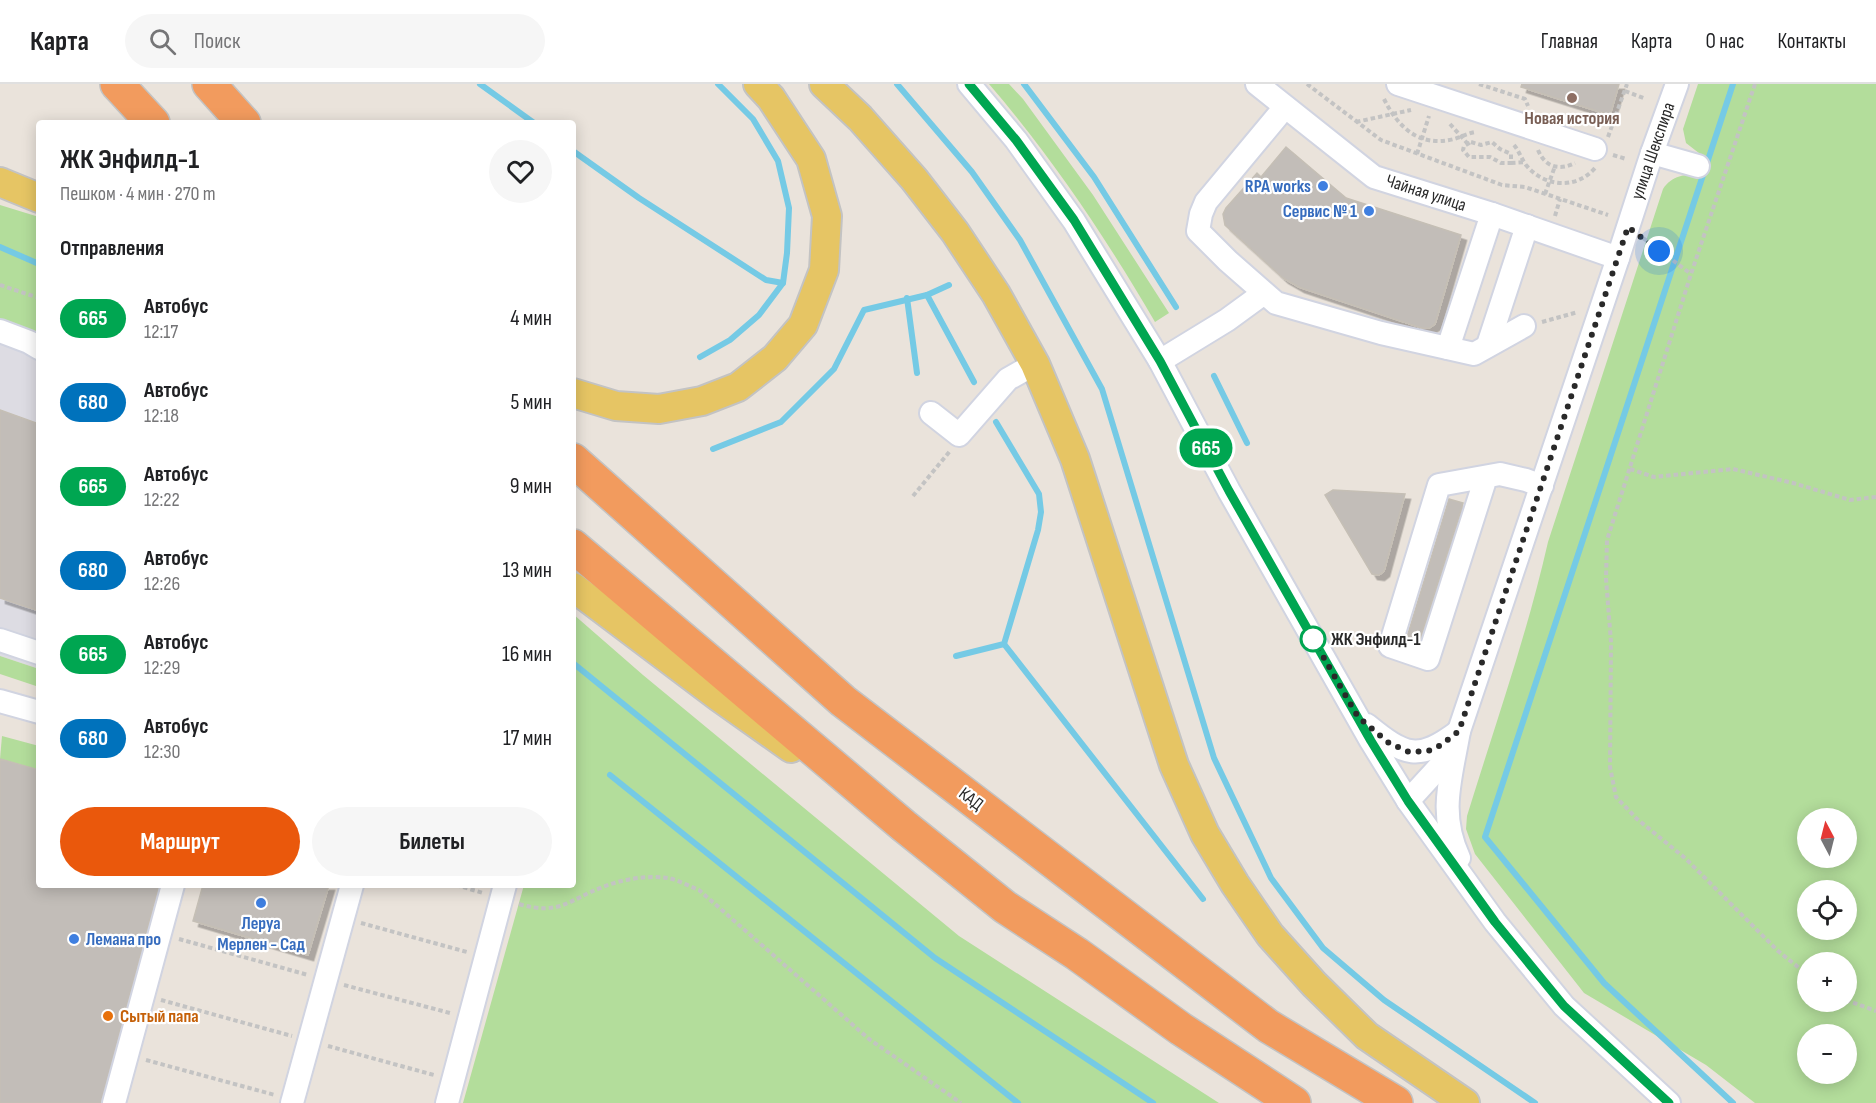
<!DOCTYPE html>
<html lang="ru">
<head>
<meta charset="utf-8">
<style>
	:root { --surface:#fff; --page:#f6f6f6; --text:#202124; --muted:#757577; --line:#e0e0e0; --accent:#ea580c }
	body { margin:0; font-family:"Sofia Sans Condensed",sans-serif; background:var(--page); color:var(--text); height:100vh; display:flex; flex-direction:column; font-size:22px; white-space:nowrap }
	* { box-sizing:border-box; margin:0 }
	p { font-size:20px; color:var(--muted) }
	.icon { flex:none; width:33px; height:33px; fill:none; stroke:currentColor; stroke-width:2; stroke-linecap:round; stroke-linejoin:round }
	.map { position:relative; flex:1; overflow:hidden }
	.drawer { position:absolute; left:36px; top:36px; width:540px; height:768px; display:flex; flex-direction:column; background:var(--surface); border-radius:6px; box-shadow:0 3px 15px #0003 }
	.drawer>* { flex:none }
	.badge { padding:0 12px; border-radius:20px; font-size:21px; line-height:39px }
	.needle { width:39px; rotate:353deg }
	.controls { position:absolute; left:1797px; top:724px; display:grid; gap:12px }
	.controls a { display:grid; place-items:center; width:60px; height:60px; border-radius:50%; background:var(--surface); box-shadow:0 3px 15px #0003; font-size:30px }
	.you { position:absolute; width:30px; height:30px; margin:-15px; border:4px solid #fff; border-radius:50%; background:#1a73e8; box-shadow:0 0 0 9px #1a73e833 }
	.map>.badge { position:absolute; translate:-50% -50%; box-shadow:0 0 0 3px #fff }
	h2 { padding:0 24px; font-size:22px; line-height:54px }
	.round { display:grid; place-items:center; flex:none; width:63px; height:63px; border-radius:32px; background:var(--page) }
	.summary { display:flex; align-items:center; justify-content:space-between; height:102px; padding:0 24px }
	h1 { font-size:28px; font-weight:700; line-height:45px }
	.action { display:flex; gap:12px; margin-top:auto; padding:12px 24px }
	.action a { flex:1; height:69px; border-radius:36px; background:var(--accent); color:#fff; font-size:24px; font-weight:700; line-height:69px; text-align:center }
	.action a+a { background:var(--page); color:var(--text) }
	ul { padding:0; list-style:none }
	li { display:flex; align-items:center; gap:18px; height:84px; padding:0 24px }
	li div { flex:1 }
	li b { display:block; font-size:22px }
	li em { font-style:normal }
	li .badge { min-width:66px; font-weight:700; text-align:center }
	header { display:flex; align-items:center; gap:36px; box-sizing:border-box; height:84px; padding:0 30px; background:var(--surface); border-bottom:2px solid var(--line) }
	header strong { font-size:28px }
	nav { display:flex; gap:33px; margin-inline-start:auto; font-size:21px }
	.search { width:420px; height:54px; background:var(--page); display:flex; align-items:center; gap:15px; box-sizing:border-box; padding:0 21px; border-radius:33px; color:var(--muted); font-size:22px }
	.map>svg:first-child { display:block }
	.industrial { fill:#dddce3 }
	.green { fill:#b3dd9b; fill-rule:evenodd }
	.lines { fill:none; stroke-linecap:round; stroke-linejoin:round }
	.stream { stroke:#75cae5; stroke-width:6 }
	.building { fill:#c2bdb8; stroke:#c5bfb5; stroke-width:1.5; filter:url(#shadow) }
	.minor-casing { stroke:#d1d4e1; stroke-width:26 }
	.major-casing { stroke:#c3c3c3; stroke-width:32 }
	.highway-casing { stroke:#c3c3c3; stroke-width:36 }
	.path { stroke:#c3c3c3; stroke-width:4; stroke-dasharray:4.5 3; stroke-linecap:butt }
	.minor { stroke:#fff; stroke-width:22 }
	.major { stroke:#e6c564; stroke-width:28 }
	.highway { stroke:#f29b5e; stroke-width:33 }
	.line-casing { stroke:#fff; stroke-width:14 }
	.line { stroke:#00a651; stroke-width:9 }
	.walk { stroke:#292929; stroke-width:6; stroke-dasharray:0 10.8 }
	.education-dot { fill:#8d6e63; stroke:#fff; stroke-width:2 }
	.shop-dot { fill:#3f7fe0; stroke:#fff; stroke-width:2 }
	.stop-dot { fill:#fff; stroke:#00a651; stroke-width:3 }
	.food-dot { fill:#e8710a; stroke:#fff; stroke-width:2 }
	.labels { text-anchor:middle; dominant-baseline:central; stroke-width:4.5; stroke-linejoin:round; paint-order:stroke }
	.education-label { font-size:18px; font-weight:bold; fill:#785e54; stroke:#fff }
	.street-label { font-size:18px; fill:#292929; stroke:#fff }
	.shop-label { font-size:18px; font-weight:bold; fill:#366cbe; stroke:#fff; text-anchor:end }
	.stop-label { font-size:18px; font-weight:bold; fill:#292929; stroke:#fff; text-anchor:start }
	.food-label { font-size:18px; font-weight:bold; fill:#c56008; stroke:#fff; text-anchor:start }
</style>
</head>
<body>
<header>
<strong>Карта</strong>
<div class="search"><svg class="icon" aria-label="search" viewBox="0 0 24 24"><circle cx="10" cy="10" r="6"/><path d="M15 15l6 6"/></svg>Поиск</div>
<nav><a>Главная</a><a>Карта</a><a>О нас</a><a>Контакты</a></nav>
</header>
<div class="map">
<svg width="1876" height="1019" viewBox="0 0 1876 1019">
	<defs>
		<filter id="shadow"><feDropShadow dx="5.5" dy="5.5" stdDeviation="0" flood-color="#0004"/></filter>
	</defs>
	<rect width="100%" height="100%" fill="#eae3db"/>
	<polygon class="industrial" points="0,235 29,246 39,252 39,585 0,572"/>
	<g class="green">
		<path d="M989,0H1009L1023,15L1093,111L1169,229L1155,238C1106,154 1052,73 989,0Z"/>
		<path d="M1698,0H1876V1019H1755L1706,981L1584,909L1475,770L1466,745L1467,732C1495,641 1527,551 1548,458L1663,105C1672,91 1685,91 1701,89L1704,73L1686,59L1683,45ZM1808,735H1846V774H1808ZM1808,807H1846V846H1808ZM1808,879H1846V918H1808ZM1808,951H1846V990H1808Z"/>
		<polygon points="0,121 39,133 39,252 29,246 0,235"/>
		<polygon points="573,530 643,591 959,852 1219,1019 463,1019 524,801 573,801 573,690 575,652 573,649"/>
		<polygon points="0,572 39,585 39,603 0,590"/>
		<polygon points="2,652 39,662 39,686 0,675"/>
	</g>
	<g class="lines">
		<g class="stream">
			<polyline points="480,0 534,39"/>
			<polyline points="897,0 972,88 1020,156 1102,305 1214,674 1271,794 1323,864 1384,916 1535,1019"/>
			<polyline points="1024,0 1094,93 1176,223"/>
			<polyline points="573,67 639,114 766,196 783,199"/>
			<polyline points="0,163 39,180"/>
			<polyline points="927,211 974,298"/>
			<polyline points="907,214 917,289"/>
			<polyline points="700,273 730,256 759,231 783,199 787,169 789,124 778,77 753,35 718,0"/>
			<polyline points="1214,292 1247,359"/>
			<polyline points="713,365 781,338 834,285 864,226 927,211 949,201"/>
			<polyline points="1004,560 1203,815"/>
			<polyline points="956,572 1004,560 1038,446 1041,428 1039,410 996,338"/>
			<polyline points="573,579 935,874 1153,1019"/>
			<polyline points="610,691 1018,1019"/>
			<polyline points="1733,1019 1604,899 1485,753 1733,0"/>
		</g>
	</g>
	<g class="building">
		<polygon points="1522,0 1619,0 1610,31 1521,3"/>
		<polygon points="1286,63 1346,114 1461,151 1435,240 1429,244 1422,244 1299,203 1283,194 1225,141 1223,130 1226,124 1257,89 1261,93"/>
		<polygon points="0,326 39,340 39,527 0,514"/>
		<polygon points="1333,406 1405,410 1384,487 1379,491 1372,490 1325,411"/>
		<polygon points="1449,415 1463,419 1419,558 1407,553"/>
		<polygon points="0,675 39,686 39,801 159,801 101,1019 0,1019"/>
		<polygon points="203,801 329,801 308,871 193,837"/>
	</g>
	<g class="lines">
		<g class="minor-casing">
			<g id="minor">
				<polyline points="969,0 1016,56 1074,137 1160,277 1229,407 1371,657 1408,717 1495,838 1564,922 1669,1019"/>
				<polyline points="1257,0 1374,93 1492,130 1618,174"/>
				<polyline points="1398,0 1595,65"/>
				<polyline points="1285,23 1206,118 1201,130 1198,147 1228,177 1276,219 1381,249 1474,270 1524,242"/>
				<polyline points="1652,69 1698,82"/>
				<polyline points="0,247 29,258 39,264"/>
				<polyline points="1488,261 1527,142"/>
				<polyline points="1448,264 1492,130"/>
				<polyline points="1160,277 1227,236 1264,209"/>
				<polyline points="931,329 959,351 1008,295 1035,280"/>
				<polyline points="1486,393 1428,575 1390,562 1439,401 1500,390 1526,396 1542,402"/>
				<polyline points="0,556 39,569"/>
				<polyline points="0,617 39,628"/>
				<path d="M1367,641C1405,672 1418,678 1459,647"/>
				<polyline points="1408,717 1440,682 1452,659"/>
				<path d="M1459,774C1438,729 1451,694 1459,647L1618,174L1652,69L1677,0"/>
				<polyline points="114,1019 173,801"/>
				<polyline points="292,1019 352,801"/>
				<polyline points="447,1019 505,801"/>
			</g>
		</g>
		<g class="major-casing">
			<g id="major">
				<polyline points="824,0 860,34 914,95 955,148 996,210 1035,280 1075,375 1174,681 1205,750 1235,800 1270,851 1314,900 1367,952 1465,1019"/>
				<polyline points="0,98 39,114"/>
				<polyline points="573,309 616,322 659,325 702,317 738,303 775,274 803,241 824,186 827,132 811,75 771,14 758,0"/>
				<polyline points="573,503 719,613 791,664"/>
			</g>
		</g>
		<g class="highway-casing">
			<g id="highway">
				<polyline points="117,0 153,39"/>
				<polyline points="209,0 244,39"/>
				<polyline points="573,376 843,617 1268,942 1396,1019"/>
				<polyline points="573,462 904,742 1005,823 1077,870 1181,945 1294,1019"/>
			</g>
		</g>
		<g class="path">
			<polyline points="1307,0 1381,56 1502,101 1525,103 1608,131"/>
			<polyline points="1479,0 1525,15 1528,22"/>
			<polyline points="1755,0 1691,190 1607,456 1606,495 1611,558 1610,683 1616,713 1637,735 1685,774 1778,867 1808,891"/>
			<polyline points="1625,7 1646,15"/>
			<path d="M1384,15C1398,43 1419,64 1454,55C1461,53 1468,49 1476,48"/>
			<polyline points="1356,38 1411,26"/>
			<polyline points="1450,40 1467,59"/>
			<polyline points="1608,53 1627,0"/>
			<polygon points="1471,58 1481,61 1492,58 1500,65 1511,70 1511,79 1501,79 1490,73 1469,73 1463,66 1464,62"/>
			<path d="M1514,61C1519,67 1521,74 1526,81C1544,103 1576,106 1595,84"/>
			<path d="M1538,66C1545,83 1559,87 1575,79"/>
			<polyline points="1417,70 1429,32"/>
			<polyline points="1613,71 1626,75"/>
			<polyline points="1511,79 1525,78"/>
			<polyline points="1545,110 1555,82"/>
			<polyline points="1555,132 1560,115"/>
			<polyline points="1643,154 1691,190"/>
			<polyline points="0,201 39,214"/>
			<polyline points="1542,238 1578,228"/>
			<polyline points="1630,385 1654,393 1733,385 1793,399 1850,416 1876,413"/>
			<polyline points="913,412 950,367"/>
			<polyline points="456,801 483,809"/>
			<path d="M519,820C560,832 568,816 603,803C622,795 648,791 668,794C678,796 689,802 699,806L869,955L961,1019"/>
			<polyline points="361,839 467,868"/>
			<polyline points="179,855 308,891"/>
			<polyline points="344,901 450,929"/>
			<polyline points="161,916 292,952"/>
			<polyline points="1846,916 1876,927"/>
			<polyline points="328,962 434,991"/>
			<polyline points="146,976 275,1011"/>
		</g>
		<use href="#minor" class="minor"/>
		<use href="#major" class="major"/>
		<use href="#highway" class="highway"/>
	</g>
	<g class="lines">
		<g class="line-casing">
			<polyline id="line" points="969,0 1016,56 1074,136 1160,277 1229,407 1371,657 1408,717 1495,838 1564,922 1669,1019"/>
		</g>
		<use href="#line" class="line"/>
		<polyline class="walk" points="1313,555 1358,633 1389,659 1409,668 1428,667 1441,661 1459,647 1628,143 1659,167"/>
	</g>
	<circle class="education-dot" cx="1572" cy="14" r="6"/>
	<g class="shop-dot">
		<circle cx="1323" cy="102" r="6"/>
		<circle cx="1369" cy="127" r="6"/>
		<circle cx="261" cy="819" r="6"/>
		<circle cx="74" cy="855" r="6"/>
	</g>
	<circle class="stop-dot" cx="1313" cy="555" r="12"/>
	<circle class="food-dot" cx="108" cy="932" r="6"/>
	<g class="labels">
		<g class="education-label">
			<text x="1572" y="34">Новая история</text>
		</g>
		<g class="street-label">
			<text transform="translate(1653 67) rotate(-71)">улица Шекспира</text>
			<text transform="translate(1426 109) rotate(18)">Чайная улица</text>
			<text transform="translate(971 715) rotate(37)">КАД</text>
		</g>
		<g class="shop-label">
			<text x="1311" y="102">RPA works</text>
			<text x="1357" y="127">Сервис № 1</text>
			<text x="261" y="839" text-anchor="middle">Леруа<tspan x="261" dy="21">Мерлен - Сад</tspan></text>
			<text x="86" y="855" text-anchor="start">Лемана про</text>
		</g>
		<g class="stop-label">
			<text x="1331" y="555">ЖК Энфилд-1</text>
		</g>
		<g class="food-label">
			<text x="120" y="932">Сытый папа</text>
		</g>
	</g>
</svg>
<div class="controls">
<a><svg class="needle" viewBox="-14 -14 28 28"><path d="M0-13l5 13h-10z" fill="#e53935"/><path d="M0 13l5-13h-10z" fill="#757577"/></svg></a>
<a><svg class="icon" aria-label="locate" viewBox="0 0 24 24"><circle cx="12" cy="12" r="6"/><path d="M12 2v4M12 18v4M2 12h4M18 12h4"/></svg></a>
<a>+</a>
<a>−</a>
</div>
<div class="you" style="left:1659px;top:167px"></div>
<b class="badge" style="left:1206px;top:364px;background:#00a651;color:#fff">665</b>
<section class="drawer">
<div class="summary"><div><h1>ЖК Энфилд-1</h1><p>Пешком · 4 мин · 270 m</p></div><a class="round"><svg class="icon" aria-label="heart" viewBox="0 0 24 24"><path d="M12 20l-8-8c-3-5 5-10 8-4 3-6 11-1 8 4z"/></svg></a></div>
<h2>Отправления</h2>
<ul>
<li><span class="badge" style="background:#00a651;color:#fff">665</span><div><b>Автобус</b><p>12:17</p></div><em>4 мин</em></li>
<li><span class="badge" style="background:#0072bc;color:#fff">680</span><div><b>Автобус</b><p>12:18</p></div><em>5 мин</em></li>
<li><span class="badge" style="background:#00a651;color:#fff">665</span><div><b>Автобус</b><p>12:22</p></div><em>9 мин</em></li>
<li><span class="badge" style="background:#0072bc;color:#fff">680</span><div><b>Автобус</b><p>12:26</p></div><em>13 мин</em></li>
<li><span class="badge" style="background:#00a651;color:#fff">665</span><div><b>Автобус</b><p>12:29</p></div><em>16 мин</em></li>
<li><span class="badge" style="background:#0072bc;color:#fff">680</span><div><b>Автобус</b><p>12:30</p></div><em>17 мин</em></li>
</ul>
<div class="action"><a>Маршрут</a><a>Билеты</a></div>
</section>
</div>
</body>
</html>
